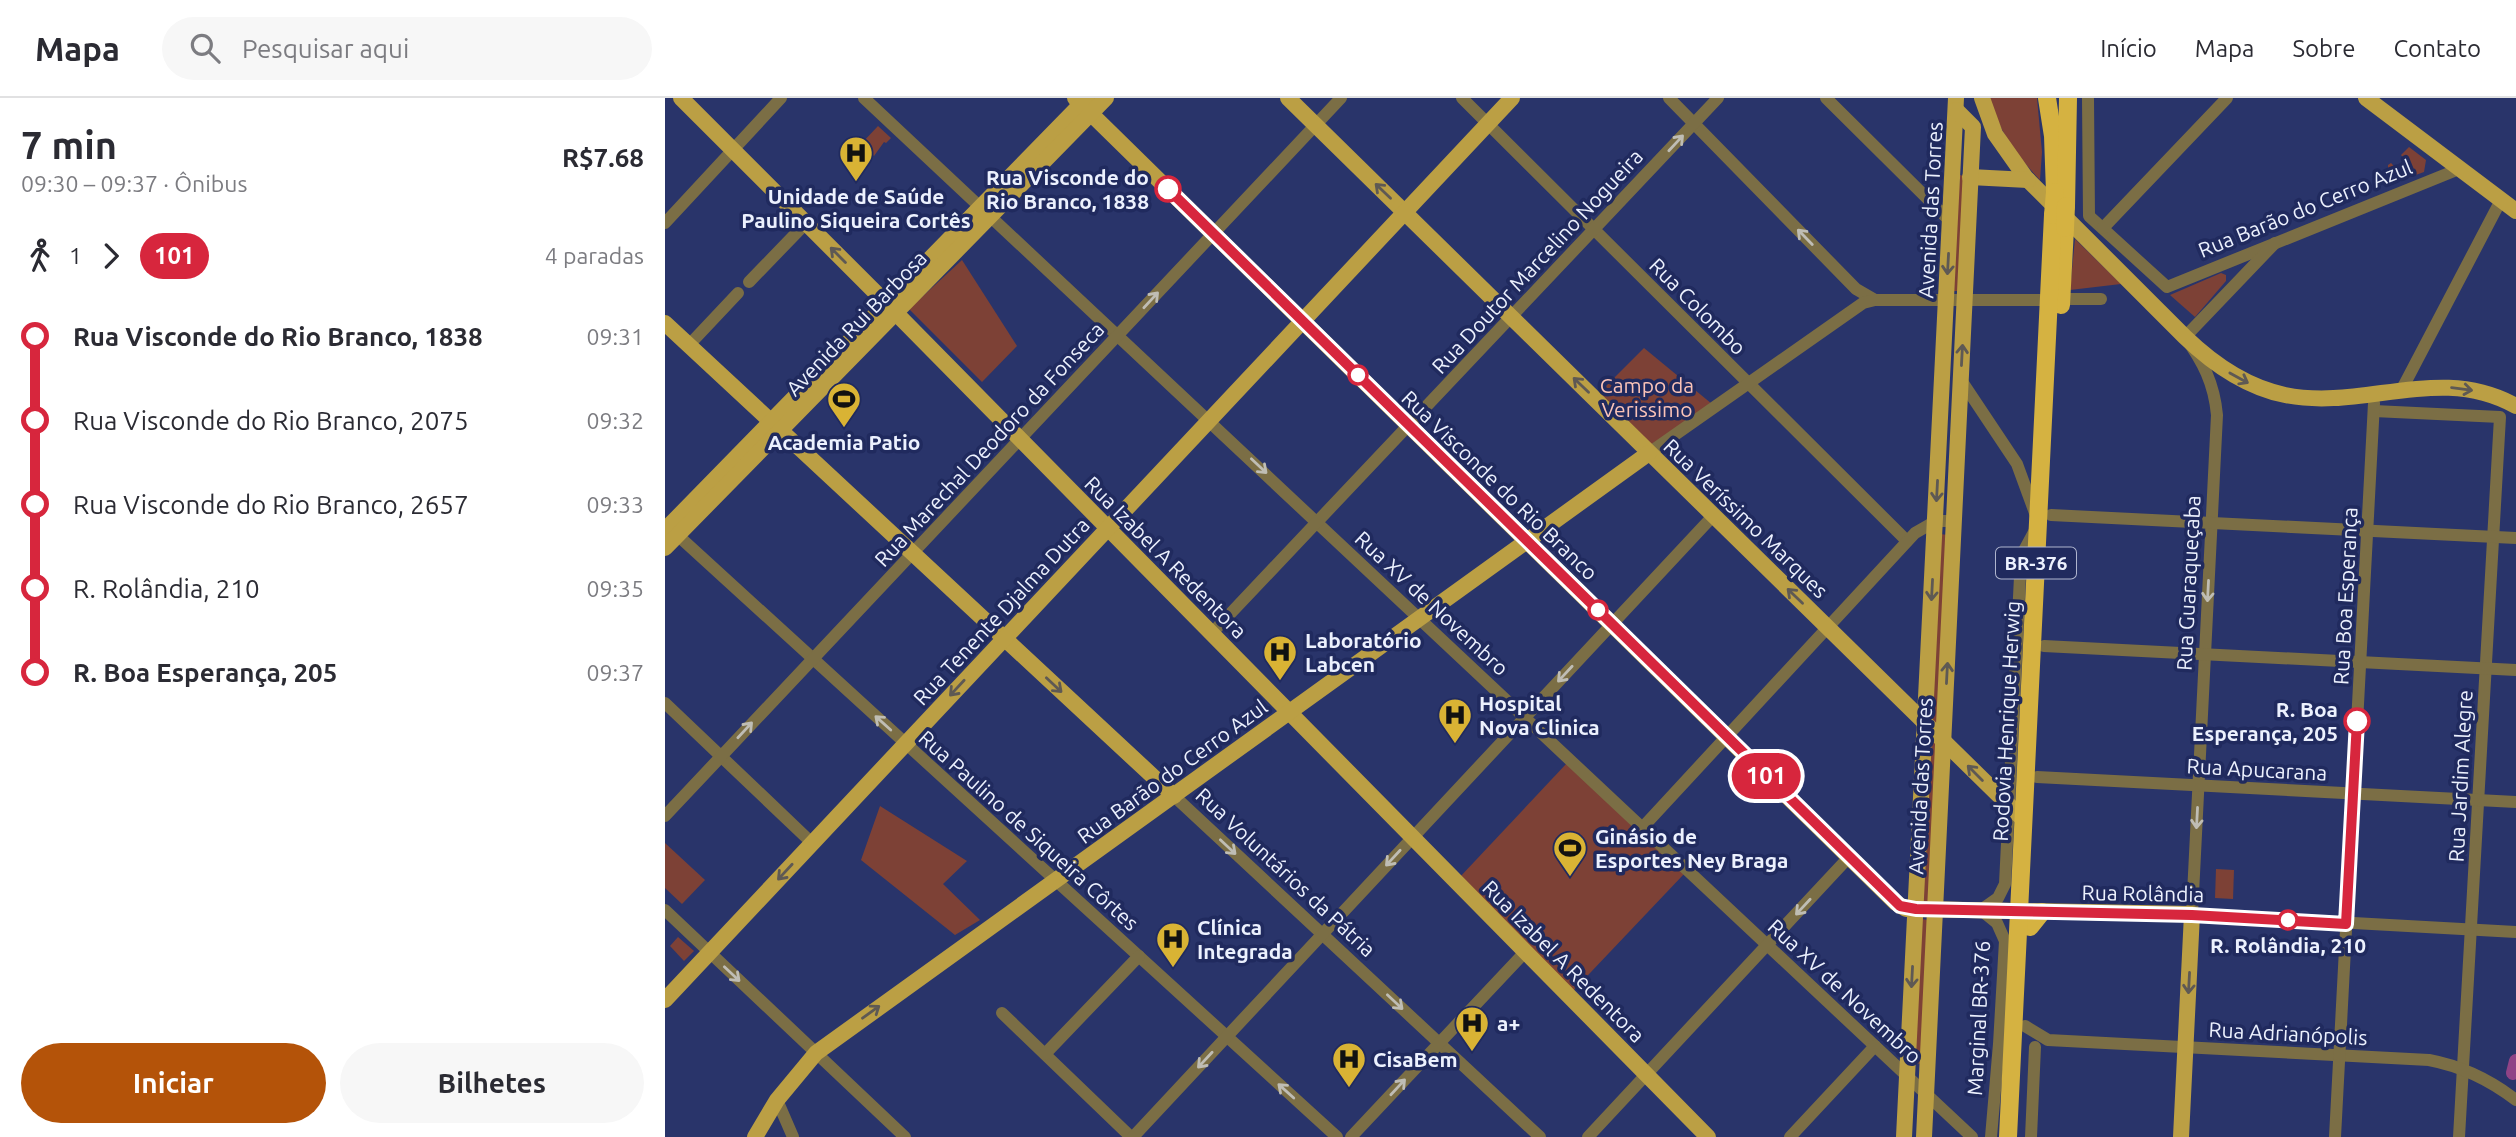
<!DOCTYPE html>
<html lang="pt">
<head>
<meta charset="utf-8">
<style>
	:root { --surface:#fff; --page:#f7f7f7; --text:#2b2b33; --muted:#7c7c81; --line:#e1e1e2; --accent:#b45309 }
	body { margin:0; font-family:Ubuntu,sans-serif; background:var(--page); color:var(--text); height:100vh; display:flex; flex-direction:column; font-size:26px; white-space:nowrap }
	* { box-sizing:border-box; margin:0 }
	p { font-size:23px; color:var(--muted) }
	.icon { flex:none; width:38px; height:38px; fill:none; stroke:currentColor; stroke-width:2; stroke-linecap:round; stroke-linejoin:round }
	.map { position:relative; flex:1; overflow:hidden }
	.drawer { display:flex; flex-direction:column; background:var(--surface); width:665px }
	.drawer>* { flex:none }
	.badge { padding:0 14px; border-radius:23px; font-size:24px; line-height:46px }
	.map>.badge { position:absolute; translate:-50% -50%; box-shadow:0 0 0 4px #fff }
	.legs { display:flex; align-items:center; gap:10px; height:77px; padding:0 21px; font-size:23px }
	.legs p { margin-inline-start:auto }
	.summary { display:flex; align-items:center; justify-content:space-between; height:119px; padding:0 21px }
	h1 { font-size:38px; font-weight:700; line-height:52px }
	.button { display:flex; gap:14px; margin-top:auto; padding:14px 21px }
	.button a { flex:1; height:80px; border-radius:42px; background:var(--accent); color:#fff; font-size:28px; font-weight:700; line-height:80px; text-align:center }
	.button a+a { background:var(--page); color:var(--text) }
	ul { padding:0 21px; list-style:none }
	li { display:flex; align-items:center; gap:24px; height:84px; font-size:26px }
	li i { display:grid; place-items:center; width:10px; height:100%; margin:0 9px; background:currentColor }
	li i::after { content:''; width:18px; height:18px; margin:-9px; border:5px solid; border-radius:50%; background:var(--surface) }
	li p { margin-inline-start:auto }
	li:first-child i { background:linear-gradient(#0000 50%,currentColor 0) }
	li:last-child i { background:linear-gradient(currentColor 50%,#0000 0) }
	header { display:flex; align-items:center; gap:42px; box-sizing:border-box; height:98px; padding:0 35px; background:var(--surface); border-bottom:2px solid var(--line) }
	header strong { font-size:33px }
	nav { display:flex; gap:38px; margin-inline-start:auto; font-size:24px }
	.search { width:490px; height:63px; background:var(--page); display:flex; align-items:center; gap:18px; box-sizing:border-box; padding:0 24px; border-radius:38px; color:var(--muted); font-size:26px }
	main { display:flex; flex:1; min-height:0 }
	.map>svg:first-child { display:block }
	.green { fill:#7d4136 }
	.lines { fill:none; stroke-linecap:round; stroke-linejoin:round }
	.river { stroke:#8f4386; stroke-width:14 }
	.minor { stroke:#7b6e45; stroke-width:12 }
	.major { stroke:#bb9f44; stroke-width:16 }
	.highway { stroke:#d5b241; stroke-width:18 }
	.highway-bridge { stroke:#d5b241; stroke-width:18 }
	.oneway { stroke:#bfbdb4 }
	.oneway2 { stroke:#5e5954 }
	.line-1-casing { stroke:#fff; stroke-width:16 }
	.line-1 { stroke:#d7263d; stroke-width:10 }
	.stop-1-dot { fill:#fff; stroke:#d7263d; stroke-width:3.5 }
	.labels { text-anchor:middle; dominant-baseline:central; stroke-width:7; stroke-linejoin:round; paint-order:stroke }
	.shield { fill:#202a5e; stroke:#afb5ce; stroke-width:2 }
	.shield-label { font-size:19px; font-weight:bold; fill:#ecf1fe }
	.stop-label { font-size:21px; font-weight:bold; fill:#ecf1fe; stroke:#202a5e; text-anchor:end }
	.poi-label { font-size:21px; font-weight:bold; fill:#ecf1fe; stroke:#202a5e; text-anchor:start }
	.street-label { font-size:21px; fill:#ecf1fe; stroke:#202a5e }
	.park-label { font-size:21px; fill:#fbc4b8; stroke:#202a5e }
</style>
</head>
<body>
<header>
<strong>Mapa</strong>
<div class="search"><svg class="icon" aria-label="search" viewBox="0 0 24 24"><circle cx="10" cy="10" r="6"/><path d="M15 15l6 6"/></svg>Pesquisar aqui</div>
<nav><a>Início</a><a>Mapa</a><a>Sobre</a><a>Contato</a></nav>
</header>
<main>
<section class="drawer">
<div class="summary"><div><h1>7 min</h1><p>09:30 – 09:37 · Ônibus</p></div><b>R$7.68</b></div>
<div class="legs"><svg class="icon" aria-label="walk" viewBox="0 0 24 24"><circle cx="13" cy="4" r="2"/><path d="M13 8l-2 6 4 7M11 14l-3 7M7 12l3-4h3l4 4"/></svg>1<svg class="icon" aria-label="forward" viewBox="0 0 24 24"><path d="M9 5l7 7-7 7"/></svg><b class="badge" style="background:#d7263d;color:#fff">101</b><p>4 paradas</p></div>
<ul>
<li><i style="color:#d7263d"></i><b>Rua Visconde do Rio Branco, 1838</b><p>09:31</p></li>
<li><i style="color:#d7263d"></i><span>Rua Visconde do Rio Branco, 2075</span><p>09:32</p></li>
<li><i style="color:#d7263d"></i><span>Rua Visconde do Rio Branco, 2657</span><p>09:33</p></li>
<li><i style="color:#d7263d"></i><span>R. Rolândia, 210</span><p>09:35</p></li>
<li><i style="color:#d7263d"></i><b>R. Boa Esperança, 205</b><p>09:37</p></li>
</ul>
<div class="button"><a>Iniciar</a><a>Bilhetes</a></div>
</section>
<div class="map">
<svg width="1851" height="1039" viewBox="0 0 1851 1039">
	<rect width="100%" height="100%" fill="#29346a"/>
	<g class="green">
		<path d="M1324,0H1372L1377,54L1375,82C1351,57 1334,33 1324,0Z"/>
		<polygon points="213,28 226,40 221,45 219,44 209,58 196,46"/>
		<polygon points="1744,49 1761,62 1759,74 1723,87 1723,67 1726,65 1731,70 1741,63 1736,57"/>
		<polygon points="1295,77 1299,78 1296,193 1285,193"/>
		<polygon points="1410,141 1456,186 1405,192"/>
		<polygon points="297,162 352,248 317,284 244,211"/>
		<polygon points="1556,175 1561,177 1561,183 1530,219 1505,197"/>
		<polygon points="979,250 1047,306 985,350 931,298"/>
		<polygon points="1275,436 1283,437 1275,629 1263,624"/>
		<polygon points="1263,638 1274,645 1267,805 1254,805"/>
		<polygon points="902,665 1019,776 907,894 794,780"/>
		<polygon points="215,708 302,763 278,786 315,822 290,837 196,762"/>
		<polygon points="0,745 40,782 17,806 0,790"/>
		<polygon points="1551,771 1569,772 1568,801 1550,800"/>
		<polygon points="1255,821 1264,822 1258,966 1247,965"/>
		<polygon points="13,839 29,853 19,863 5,848"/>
	</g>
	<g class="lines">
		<polyline class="river" points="1848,975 1851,963"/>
		<g class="minor">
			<polyline points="199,0 1307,1039"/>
			<polyline points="797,0 1242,443"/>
			<polyline points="1004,0 1191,191 1210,202"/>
			<polyline points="1161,0 1285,123"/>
			<polyline points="1423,1 1424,118 1502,189 1794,71"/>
			<polyline points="0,125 116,0"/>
			<polyline points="1438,130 1562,0"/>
			<path d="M1610,145L1520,239C1538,264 1549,285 1552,317L1527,816L1851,834"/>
			<polyline points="84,184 141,125"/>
			<polyline points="1396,201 1436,201"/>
			<polyline points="24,247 73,195"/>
			<polyline points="1296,282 1352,366 1370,415"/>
			<polyline points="1737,291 1836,102"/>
			<polyline points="1709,313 1835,319 1794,1039"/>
			<polyline points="984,355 1198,205 1210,202 1384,202"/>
			<polyline points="1386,417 1851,440"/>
			<polyline points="8,433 672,1039"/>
			<polyline points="547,535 1053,0"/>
			<polyline points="1379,548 1851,572"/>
			<polyline points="0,605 147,745"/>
			<polyline points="1372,679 1851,704"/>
			<polyline points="509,698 875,1039"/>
			<polyline points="0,718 676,0"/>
			<polyline points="978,729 1250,435 1271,423 1289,423"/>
			<polyline points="0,812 240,1039"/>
			<polyline points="337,915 466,1039"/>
			<path d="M1360,928L1383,942L1764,962C1796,968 1825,982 1851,1002"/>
			<polyline points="380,956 474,858"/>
			<polyline points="112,1002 128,1039"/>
			<polyline points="468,1039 1048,418"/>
			<polyline points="686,1039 860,854"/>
			<polyline points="923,1039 1184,759"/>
			<polyline points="1125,1039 1210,948"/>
			<polyline points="1326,1039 1334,946 1340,843 1332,825 1316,812 1333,800 1340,786 1356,458 1370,432"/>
			<polyline points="1366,1039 1370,949"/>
			<polyline points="1670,1039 1709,305"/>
		</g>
		<g class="major">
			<polyline points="16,0 221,205 1043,1039"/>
			<polyline points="410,0 1231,805 1241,811 1251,811 1527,816 1516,1039"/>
			<polyline points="623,0 1359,722"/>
			<path d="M1317,0L1330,36L1361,80L1520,239C1548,266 1581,289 1620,297C1699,313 1774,265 1851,308"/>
			<polyline points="1701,0 1851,113"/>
			<polyline points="1305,79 1363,82"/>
			<polyline points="0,225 509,698"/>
			<polyline points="0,432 422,0"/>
			<polyline points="0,450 441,0"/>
			<polyline points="0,902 847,0"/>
			<polyline points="90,1039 112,1002 151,955 984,355"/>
			<polyline points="1239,1039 1291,0"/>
			<polyline points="1259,1039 1308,29 1291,12"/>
		</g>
		<g class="highway">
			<polyline points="1382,0 1388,38 1390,94"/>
			<polyline points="1401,108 1403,0"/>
			<polyline points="1396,207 1400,130"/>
			<polyline points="1365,829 1377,814"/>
			<polyline points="1343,1039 1388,117"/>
		</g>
		<g class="highway-bridge">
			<polyline points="1388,117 1390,94"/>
			<polyline points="1400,130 1401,108"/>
		</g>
	</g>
	<defs><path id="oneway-shaft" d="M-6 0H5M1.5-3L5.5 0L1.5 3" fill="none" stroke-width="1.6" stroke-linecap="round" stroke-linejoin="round" transform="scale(1.75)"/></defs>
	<g class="oneway">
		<use href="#oneway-shaft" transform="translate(1011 45) rotate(-47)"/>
		<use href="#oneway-shaft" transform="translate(1140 139) rotate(-134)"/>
		<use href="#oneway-shaft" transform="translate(486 202) rotate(-47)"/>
		<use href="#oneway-shaft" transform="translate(594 368) rotate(43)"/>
		<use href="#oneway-shaft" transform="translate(1543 493) rotate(93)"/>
		<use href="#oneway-shaft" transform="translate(900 576) rotate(133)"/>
		<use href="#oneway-shaft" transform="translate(218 625) rotate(-138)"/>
		<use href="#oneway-shaft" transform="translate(80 632) rotate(-47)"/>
		<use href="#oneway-shaft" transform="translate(1532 720) rotate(93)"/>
		<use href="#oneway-shaft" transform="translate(563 749) rotate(43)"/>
		<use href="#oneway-shaft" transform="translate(728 760) rotate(133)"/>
		<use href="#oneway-shaft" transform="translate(1138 809) rotate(133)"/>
		<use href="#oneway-shaft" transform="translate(67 876) rotate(43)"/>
		<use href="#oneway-shaft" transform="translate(730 904) rotate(43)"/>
		<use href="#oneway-shaft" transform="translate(540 962) rotate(133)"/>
		<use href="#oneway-shaft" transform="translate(733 989) rotate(-47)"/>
		<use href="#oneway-shaft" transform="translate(621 993) rotate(-138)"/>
	</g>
	<g class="oneway2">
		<use href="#oneway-shaft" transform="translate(718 93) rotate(-136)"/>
		<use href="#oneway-shaft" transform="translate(173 157) rotate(-135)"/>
		<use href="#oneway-shaft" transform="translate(1283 166) rotate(93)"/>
		<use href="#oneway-shaft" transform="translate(1297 257) rotate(-87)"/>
		<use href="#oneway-shaft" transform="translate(1574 280) rotate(29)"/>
		<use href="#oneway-shaft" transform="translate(916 287) rotate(-136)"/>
		<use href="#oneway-shaft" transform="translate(1797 291) rotate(7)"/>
		<use href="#oneway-shaft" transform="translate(1272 393) rotate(93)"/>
		<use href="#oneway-shaft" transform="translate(1267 492) rotate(93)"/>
		<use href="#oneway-shaft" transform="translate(1130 498) rotate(-136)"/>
		<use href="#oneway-shaft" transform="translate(1282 575) rotate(-87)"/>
		<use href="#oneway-shaft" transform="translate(389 587) rotate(43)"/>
		<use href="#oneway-shaft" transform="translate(292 590) rotate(133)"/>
		<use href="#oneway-shaft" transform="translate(1310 675) rotate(-135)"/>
		<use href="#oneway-shaft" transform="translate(120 774) rotate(133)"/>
		<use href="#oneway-shaft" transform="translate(1247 879) rotate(93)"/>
		<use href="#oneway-shaft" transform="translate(1524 885) rotate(93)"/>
		<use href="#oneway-shaft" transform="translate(206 914) rotate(-36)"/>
	</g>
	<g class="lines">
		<g class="line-1-casing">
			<polyline id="line-1" points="503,91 1235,808 1251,811 1527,817 1681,826 1692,623"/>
		</g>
		<use href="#line-1" class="line-1"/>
	</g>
	<defs>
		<g id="hospital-pin" transform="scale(1.75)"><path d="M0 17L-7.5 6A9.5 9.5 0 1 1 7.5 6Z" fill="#d9b334" stroke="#202a5e"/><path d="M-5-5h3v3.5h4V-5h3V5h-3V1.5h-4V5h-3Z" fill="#111"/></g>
		<g id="stadium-pin" transform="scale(1.75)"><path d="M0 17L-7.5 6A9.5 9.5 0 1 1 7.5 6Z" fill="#d9b334" stroke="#202a5e"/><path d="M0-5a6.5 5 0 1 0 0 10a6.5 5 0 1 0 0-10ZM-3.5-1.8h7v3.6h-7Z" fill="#111"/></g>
	</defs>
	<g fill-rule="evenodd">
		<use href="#hospital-pin" x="191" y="55"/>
		<use href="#stadium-pin" x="179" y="301"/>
		<use href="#hospital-pin" x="615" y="554"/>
		<use href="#hospital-pin" x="790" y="617"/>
		<use href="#stadium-pin" x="905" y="750"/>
		<use href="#hospital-pin" x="508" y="841"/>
		<use href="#hospital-pin" x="807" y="925"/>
		<use href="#hospital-pin" x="684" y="961"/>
	</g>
	<g class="stop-1-dot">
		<circle cx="503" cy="91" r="12"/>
		<circle cx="693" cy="277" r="9"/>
		<circle cx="933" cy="512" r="9"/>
		<circle cx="1692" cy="623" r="12"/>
		<circle cx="1623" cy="822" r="9"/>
	</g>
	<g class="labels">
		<rect class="shield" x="1331" y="449.5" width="80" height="31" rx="5"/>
		<g class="shield-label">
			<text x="1371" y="465">BR-376</text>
		</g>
		<g class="stop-label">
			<text x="484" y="79">Rua Visconde do<tspan x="484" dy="24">Rio Branco, 1838</tspan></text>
			<text x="1673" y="611">R. Boa<tspan x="1673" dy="24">Esperança, 205</tspan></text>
			<text x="1623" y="847" text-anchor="middle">R. Rolândia, 210</text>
		</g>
		<g class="poi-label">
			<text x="191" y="98" text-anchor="middle">Unidade de Saúde<tspan x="191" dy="24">Paulino Siqueira Cortês</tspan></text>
			<text x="179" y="344" text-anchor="middle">Academia Patio</text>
			<text x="640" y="542">Laboratório<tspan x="640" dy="24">Labcen</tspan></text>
			<text x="814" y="605">Hospital<tspan x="814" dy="24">Nova Clinica</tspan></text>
			<text x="930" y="738">Ginásio de<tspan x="930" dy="24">Esportes Ney Braga</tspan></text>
			<text x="532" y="829">Clínica<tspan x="532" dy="24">Integrada</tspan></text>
			<text x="832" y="925">a+</text>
			<text x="708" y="961">CisaBem</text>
		</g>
		<g class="street-label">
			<text transform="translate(1640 110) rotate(-22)">Rua Barão do Cerro Azul</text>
			<text transform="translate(1265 112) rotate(-87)">Avenida das Torres</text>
			<text transform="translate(872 163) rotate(-47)">Rua Doutor Marcelino Nogueira</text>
			<text transform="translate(1033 208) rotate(45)">Rua Colombo</text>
			<text transform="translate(191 225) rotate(-46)">Avenida Rui Barbosa</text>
			<text transform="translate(324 346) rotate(-47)">Rua Marechal Deodoro da Fonseca</text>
			<text transform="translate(835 387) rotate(44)">Rua Visconde do Rio Branco</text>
			<text transform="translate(1081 420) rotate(44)">Rua Veríssimo Marques</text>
			<text transform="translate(501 459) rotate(45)">Rua Izabel A Redentora</text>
			<text transform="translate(1523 485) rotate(-87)">Rua Guaraqueçaba</text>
			<text transform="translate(1680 498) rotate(-87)">Rua Boa Esperança</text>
			<text transform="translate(767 505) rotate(43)">Rua XV de Novembro</text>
			<text transform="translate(336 513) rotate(-47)">Rua Tenente Djalma Dutra</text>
			<text transform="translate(1341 623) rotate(-87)">Rodovia Henrique Herwig</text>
			<text transform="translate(1592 671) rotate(3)">Rua Apucarana</text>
			<text transform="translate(507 673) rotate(-36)">Rua Barão do Cerro Azul</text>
			<text transform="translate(1795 678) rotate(-87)">Rua Jardim Alegre</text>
			<text transform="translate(1255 688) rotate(-87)">Avenida das Torres</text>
			<text transform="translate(364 732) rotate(42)">Rua Paulino de Siqueira Côrtes</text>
			<text transform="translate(621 774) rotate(43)">Rua Voluntários da Pátria</text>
			<text transform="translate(1478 795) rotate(1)">Rua Rolândia</text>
			<text transform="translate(899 863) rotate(45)">Rua Izabel A Redentora</text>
			<text transform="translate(1180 893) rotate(43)">Rua XV de Novembro</text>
			<text transform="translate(1313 920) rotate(-87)">Marginal BR-376</text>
			<text transform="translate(1623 935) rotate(3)">Rua Adrianópolis</text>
		</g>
		<g class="park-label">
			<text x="982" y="287">Campo da<tspan x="982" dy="24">Verissimo</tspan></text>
		</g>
	</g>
</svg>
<b class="badge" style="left:1101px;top:678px;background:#d7263d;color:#fff">101</b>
</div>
</main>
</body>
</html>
